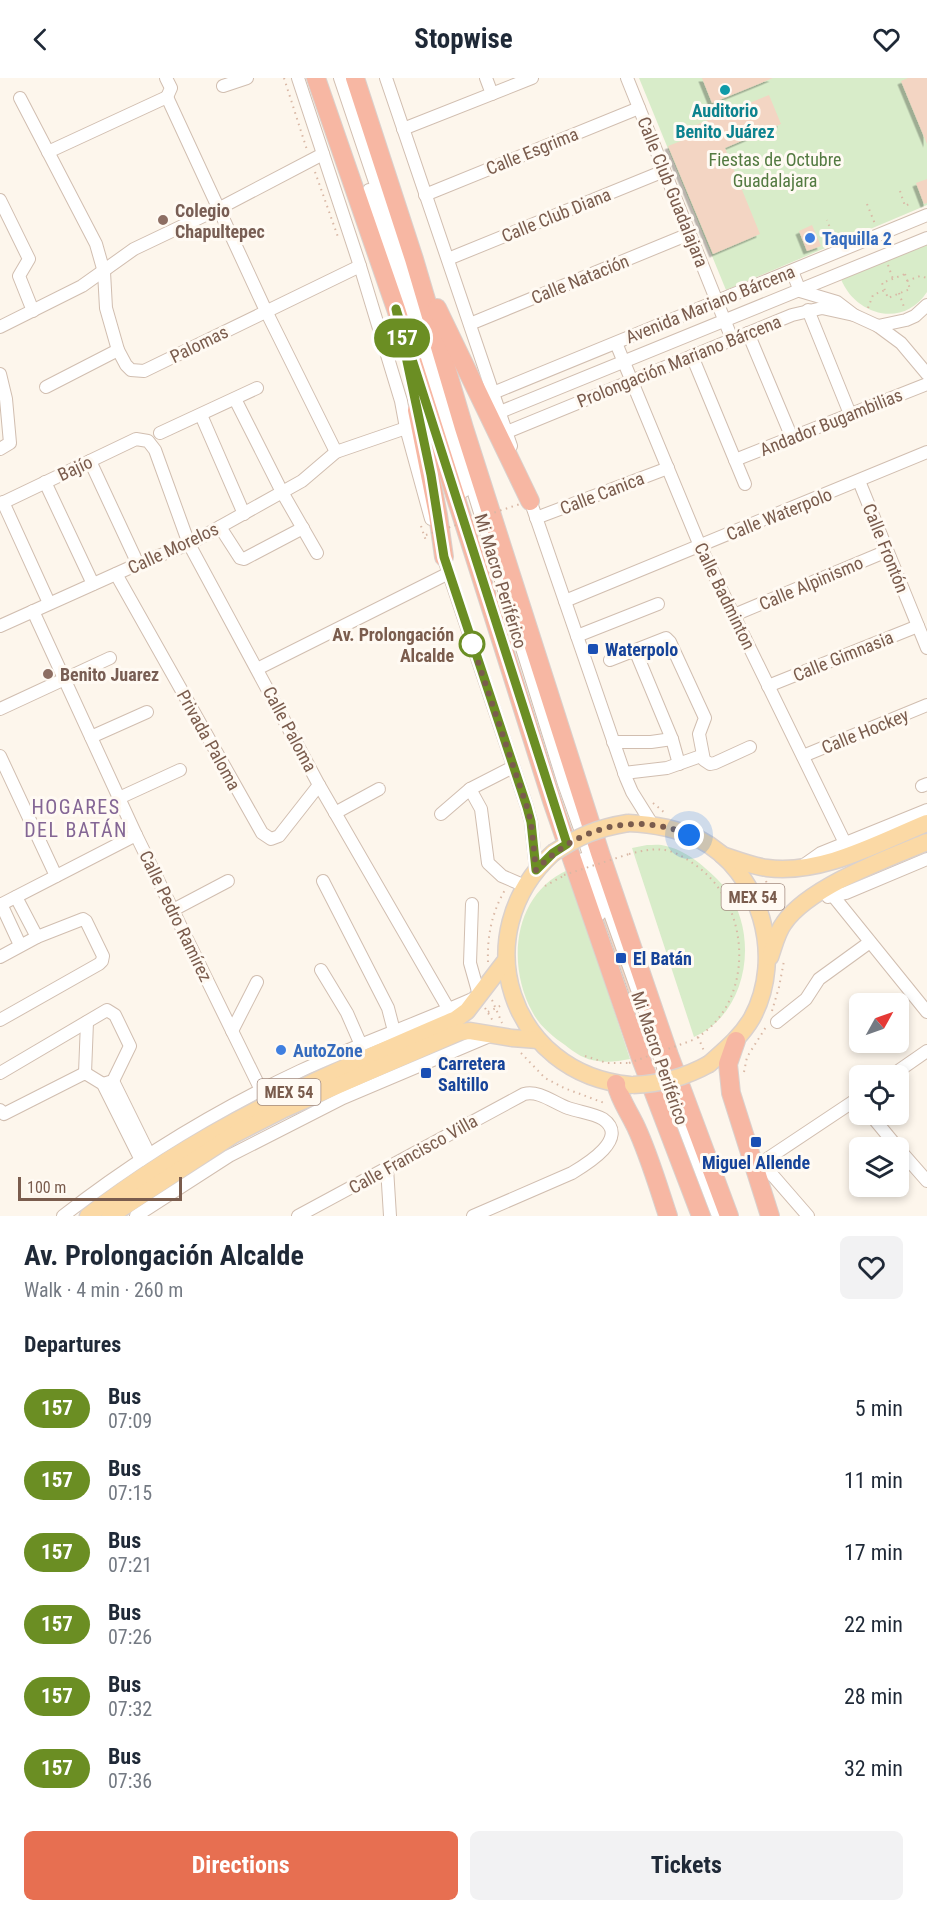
<!DOCTYPE html>
<html lang="en">
<head>
<meta charset="utf-8">
<style>
	:root { --surface:#fff; --page:#f2f2f3; --text:#1f2937; --muted:#747a83; --accent:#e76f51 }
	body { margin:0; font-family:"Roboto Condensed",sans-serif; background:var(--page); color:var(--text); height:100vh; display:flex; flex-direction:column; font-size:22px; white-space:nowrap }
	* { box-sizing:border-box; margin:0 }
	p { font-size:20px; color:var(--muted) }
	.icon { flex:none; width:33px; height:33px; fill:none; stroke:currentColor; stroke-width:2; stroke-linecap:round; stroke-linejoin:round }
	.map { position:relative; height:1138px; overflow:hidden }
	.details { display:flex; flex-direction:column; background:var(--surface); flex:1 }
	.details>* { flex:none }
	.badge { padding:0 12px; border-radius:20px; font-size:21px; line-height:39px }
	.needle { width:39px; rotate:50deg }
	.buttons { position:absolute; left:849px; top:915px; display:grid; gap:12px }
	.buttons a { display:grid; place-items:center; width:60px; height:60px; border-radius:9px; background:var(--surface); box-shadow:0 3px 9px #0003; font-size:30px }
	.scale { position:absolute; left:18px; bottom:15px; width:164px; box-sizing:border-box; padding-left:6px; border:3px solid #7a5c4d; border-top:0; font-size:16px; line-height:21px; white-space:nowrap; color:#7a5c4d; -webkit-text-stroke:4px #fffaf3; paint-order:stroke }
	.you { position:absolute; width:30px; height:30px; margin:-15px; border:4px solid #fff; border-radius:50%; background:#1a73e8; box-shadow:0 0 0 9px #1a73e833 }
	.map>.badge { position:absolute; translate:-50% -50%; box-shadow:0 0 0 3px #fff }
	h2 { padding:0 24px; font-size:22px; line-height:54px }
	.round { display:grid; place-items:center; flex:none; width:63px; height:63px; border-radius:9px; background:var(--page) }
	.head { display:flex; align-items:center; justify-content:space-between; height:102px; padding:0 24px }
	h1 { font-size:28px; font-weight:700; line-height:45px }
	.primary-button { display:flex; gap:12px; margin-top:auto; padding:12px 24px }
	.primary-button a { flex:1; height:69px; border-radius:9px; background:var(--accent); color:#fff; font-size:24px; font-weight:700; line-height:69px; text-align:center }
	.primary-button a+a { background:var(--page); color:var(--text) }
	ul { padding:0; list-style:none }
	li { display:flex; align-items:center; gap:18px; height:72px; padding:0 24px }
	li div { flex:1 }
	li b { display:block; font-size:22px }
	li em { font-style:normal }
	li .badge { min-width:66px; font-weight:700; text-align:center }
	header { display:flex; justify-content:space-between; align-items:center; height:78px; padding:0 24px; background:var(--surface); font-size:27px; font-weight:700 }
	.map>svg:first-child { display:block }
	.green { fill:#d8ecc9 }
	.building { fill:#f3d5c3; filter:url(#shadow) }
	.lines { fill:none; stroke-linecap:round; stroke-linejoin:round }
	.minor-casing { stroke:#d1beb0; stroke-width:14 }
	.major-casing { stroke:#dad1cd; stroke-width:19 }
	.highway-casing { stroke:#dad1cd; stroke-width:20 }
	.path { stroke:#d9b8a5; stroke-width:2; stroke-dasharray:1.5 4.5; stroke-linecap:butt }
	.minor { stroke:#fff; stroke-width:12 }
	.major { stroke:#fbd9a5; stroke-width:16 }
	.highway { stroke:#f7b7a3; stroke-width:18 }
	.major-bridge-casing { stroke:#dad1cd; stroke-width:19; stroke-linecap:butt }
	.path-bridge { stroke:#d9b8a5; stroke-width:2; stroke-dasharray:1.5 4.5; stroke-linecap:butt }
	.major-bridge { stroke:#fbd9a5; stroke-width:16 }
	.line-casing { stroke:#fff; stroke-width:14 }
	.line { stroke:#6b8e23; stroke-width:9 }
	.walk { stroke:#7a5c4d; stroke-width:6; stroke-dasharray:0 10.8 }
	.culture-dot { fill:#0f9aa8; stroke:#fffaf3; stroke-width:2 }
	.education-dot { fill:#8d6e63; stroke:#fffaf3; stroke-width:2 }
	.shop-dot { fill:#3f7fe0; stroke:#fffaf3; stroke-width:2 }
	.stop-dot { fill:#fff; stroke:#6b8e23; stroke-width:3 }
	.transit-dot { fill:#1a4fb4; stroke:#fffaf3; stroke-width:2 }
	.labels { text-anchor:middle; dominant-baseline:central; stroke-width:6; stroke-linejoin:round; paint-order:stroke }
	.shield { fill:#fffaf3; stroke:#a28b7f; stroke-width:1.5 }
	.shield-label { font-size:16px; font-weight:bold; fill:#7a5c4d }
	.culture-label { font-size:18px; font-weight:bold; fill:#0d838f; stroke:#fffaf3 }
	.street-label { font-size:18px; fill:#7a5c4d; stroke:#fffaf3 }
	.park-label { font-size:18px; fill:#537a41; stroke:#fffaf3 }
	.education-label { font-size:18px; font-weight:bold; fill:#785e54; stroke:#fffaf3; text-anchor:start }
	.shop-label { font-size:18px; font-weight:bold; fill:#366cbe; stroke:#fffaf3; text-anchor:start }
	.stop-label { font-size:18px; font-weight:bold; fill:#7a5c4d; stroke:#fffaf3; text-anchor:end }
	.transit-label { font-size:18px; font-weight:bold; fill:#164399; stroke:#fffaf3; text-anchor:start }
	.neighbourhood-label { font-size:20px; letter-spacing:1.5px; fill:#846695; stroke:#fffaf3 }
</style>
</head>
<body>
<header><svg class="icon" aria-label="back" viewBox="0 0 24 24"><path d="M15 5l-7 7 7 7"/></svg>Stopwise<svg class="icon" aria-label="heart" viewBox="0 0 24 24"><path d="M12 20l-8-8c-3-5 5-10 8-4 3-6 11-1 8 4z"/></svg></header>
<div class="map">
<svg width="927" height="1138" viewBox="0 0 927 1138">
	<defs>
		<filter id="shadow"><feDropShadow dx="-3.5" dy="3.5" stdDeviation="0" flood-color="#0004"/></filter>
	</defs>
	<rect width="100%" height="100%" fill="#fdf6ec"/>
	<g class="green">
		<polygon points="639,0 927,0 927,127 726,212"/>
		<path d="M927,167V214C903,251 855,237 841,201Z"/>
		<path d="M647,767C653,767 660,766 666,768C680,771 694,780 705,790C713,797 721,804 727,813C760,859 747,936 694,959L632,770Z"/>
		<path d="M568,792L630,981C619,983 608,985 598,983C585,982 575,975 565,967C553,959 539,947 533,935C506,887 513,816 568,792Z"/>
	</g>
	<g class="building">
		<polygon points="702,0 773,0 712,25"/>
		<polygon points="908,0 927,0 927,66 901,3"/>
		<polygon points="769,17 781,46 725,70 760,156 713,176 668,68 694,58 691,49"/>
		<polygon points="927,101 927,125 924,126 916,105"/>
		<polygon points="812,147 821,168 807,173 799,153"/>
		<polygon points="607,829 641,925 636,934 602,836"/>
	</g>
	<g class="lines">
		<g class="minor-casing">
			<g id="minor">
				<polyline points="166,0 171,10 167,19"/>
				<polyline points="298,0 360,188 401,323 406,350 431,441"/>
				<polyline points="340,0 408,202 564,706 644,931 673,1020 718,1138"/>
				<polyline points="386,0 511,368"/>
				<polyline points="486,0 492,16"/>
				<polyline points="627,0 732,261"/>
				<polyline points="223,8 247,0"/>
				<polyline points="167,19 266,233 336,374"/>
				<polyline points="20,20 96,166 104,194 106,230 118,272 126,287 131,292 144,293 360,188"/>
				<polyline points="403,51 532,0"/>
				<polyline points="48,74 167,19"/>
				<polyline points="369,112 464,413"/>
				<polyline points="425,117 639,30"/>
				<polyline points="0,122 29,181 19,198 33,233"/>
				<polyline points="448,181 664,93"/>
				<polyline points="792,193 800,213 837,224 854,237 878,248 906,242 915,238 927,227"/>
				<polyline points="808,232 850,336"/>
				<polyline points="470,246 689,156"/>
				<polyline points="878,248 901,265 927,296"/>
				<polyline points="0,249 82,208 134,171 218,131 323,76"/>
				<polyline points="748,255 792,360"/>
				<polyline points="616,265 700,468 845,765"/>
				<polyline points="692,278 745,406"/>
				<polyline points="0,296 6,321 10,365 0,371"/>
				<polyline points="46,309 118,272"/>
				<polyline points="493,315 927,137"/>
				<polyline points="235,321 282,414 317,475"/>
				<polyline points="500,334 927,160"/>
				<polyline points="201,337 244,436"/>
				<polyline points="507,354 792,237 822,230 854,237"/>
				<polyline points="160,355 257,310"/>
				<polyline points="735,382 927,306"/>
				<polyline points="90,383 138,486"/>
				<polyline points="859,403 927,570"/>
				<polyline points="45,404 93,506"/>
				<polyline points="528,416 626,700 632,714 652,746"/>
				<polyline points="3,424 49,525"/>
				<polyline points="0,426 136,361 148,363 155,372 189,466 319,707 449,932"/>
				<polyline points="536,440 668,390"/>
				<polyline points="220,449 240,480 244,481 303,450"/>
				<polyline points="441,472 527,729 531,744 536,792"/>
				<polyline points="116,496 262,755 271,761 279,758 319,707"/>
				<polyline points="565,523 927,374"/>
				<polyline points="33,533 136,757 261,1012"/>
				<polyline points="734,537 887,473"/>
				<polyline points="0,548 138,486 189,466 302,403 336,374 406,350"/>
				<polyline points="577,558 658,526"/>
				<polyline points="635,572 672,661 679,686"/>
				<polyline points="610,582 666,560 670,564 705,640 699,656 704,682 710,686 715,685 750,669"/>
				<polyline points="257,591 449,495"/>
				<polyline points="768,608 918,548"/>
				<polyline points="0,631 110,580"/>
				<polyline points="91,659 147,634"/>
				<polyline points="613,664 651,664 672,661"/>
				<polyline points="0,678 56,798"/>
				<polyline points="803,678 927,627"/>
				<polyline points="624,695 667,690 701,678"/>
				<polyline points="922,708 927,706"/>
				<polyline points="470,711 513,689"/>
				<polyline points="119,720 180,692"/>
				<polyline points="335,735 379,711"/>
				<polyline points="441,736 470,711 481,731 488,785 502,798 525,808"/>
				<polyline points="583,781 600,836"/>
				<polyline points="804,787 821,775 927,732"/>
				<polyline points="323,803 388,930 394,953"/>
				<polyline points="16,819 37,859"/>
				<polyline points="828,819 846,815 927,781"/>
				<polyline points="834,819 927,934"/>
				<polyline points="1,826 20,867"/>
				<polyline points="472,826 470,885 479,917"/>
				<polyline points="0,827 136,757"/>
				<polyline points="173,832 228,803"/>
				<polyline points="0,879 37,859 83,841 86,843 103,878 102,883 99,886 0,942"/>
				<polyline points="321,892 347,935 361,967"/>
				<polyline points="777,944 806,921 819,901 870,864"/>
				<polyline points="232,953 257,904"/>
				<polyline points="0,995 107,932 115,937 130,968 113,1003 103,1006"/>
				<polyline points="85,995 87,944"/>
				<polyline points="891,998 927,973"/>
				<polyline points="113,1003 149,1076"/>
				<polyline points="0,1032 4,1036 85,995 103,1006 141,1082"/>
				<polyline points="870,1036 898,1070"/>
				<polyline points="898,1070 927,1103"/>
				<polyline points="762,1085 808,1138"/>
				<polyline points="755,1089 860,1019"/>
				<polyline points="387,1090 390,1138"/>
				<path d="M63,1138C136,1081 217,1032 300,993C358,966 419,945 477,919"/>
				<polyline points="136,1138 229,1078 343,1020 492,957"/>
				<path d="M298,1138L524,1016C539,1012 554,1025 568,1030C579,1034 593,1035 603,1041C630,1060 587,1086 572,1095L473,1138"/>
			</g>
		</g>
		<g class="major-casing">
			<g id="major">
				<path d="M628,745C653,746 676,750 699,761C761,793 785,879 752,940C741,959 725,972 709,986"/>
				<path d="M553,775C464,856 510,996 630,1007"/>
				<path d="M722,777C737,782 752,788 767,790C822,797 878,765 927,745"/>
				<path d="M770,879C774,868 777,854 784,845C809,809 886,781 927,764"/>
				<path d="M88,1138C200,1050 326,997 456,941L467,933L506,882"/>
				<polyline points="110,1138 233,1057 282,1032 460,954 470,953 512,960 538,962"/>
			</g>
		</g>
		<g class="highway-casing">
			<g id="highway">
				<polyline points="316,0 396,231 552,723 641,981 701,1138"/>
				<polyline points="355,0 414,181 464,350 600,775 669,977 729,1138"/>
				<polyline points="437,230 530,423"/>
				<polyline points="417,332 438,437 444,479"/>
				<polyline points="736,963 728,986 731,1015 770,1138"/>
				<path d="M616,1006C621,1024 628,1032 636,1049C649,1077 658,1108 668,1138"/>
			</g>
		</g>
		<g class="path">
			<polyline points="284,0 307,72"/>
			<polyline points="315,94 338,159"/>
			<polyline points="900,113 905,128 911,125"/>
			<polyline points="867,126 875,146"/>
			<polyline points="826,160 833,158 827,142"/>
			<polyline points="888,187 893,201"/>
			<polygon points="905,196 910,211 888,220 882,205"/>
			<polyline points="907,203 920,198 927,200"/>
			<polyline points="899,215 904,229"/>
			<polyline points="868,230 873,217 885,212"/>
			<polyline points="421,448 426,463"/>
			<polyline points="653,725 665,735"/>
			<path d="M629,776C641,773 653,770 665,772C676,774 685,780 694,786C752,825 757,926 693,962"/>
			<polyline points="766,803 777,831"/>
			<polyline points="545,808 563,798"/>
			<polyline points="732,831 743,829"/>
			<path d="M488,884C487,858 492,834 505,812"/>
			<polyline points="492,922 502,945"/>
			<polyline points="485,930 493,943"/>
			<polyline points="772,933 779,909 784,883"/>
			<polyline points="488,934 504,926"/>
			<polyline points="698,959 704,973"/>
			<polyline points="521,975 545,1000 564,1010 607,1026"/>
			<polyline points="585,978 607,985 629,985"/>
			<polyline points="744,994 747,979 766,949"/>
		</g>
		<use href="#minor" class="minor"/>
		<use href="#major" class="major"/>
		<use href="#highway" class="highway"/>
		<g class="major-bridge-casing">
			<g id="major-bridge">
				<path d="M553,775C579,758 597,750 628,745"/>
				<path d="M633,1007C661,1006 684,1000 709,986"/>
			</g>
		</g>
		<g class="path-bridge">
			<polyline points="426,457 520,426"/>
			<polyline points="564,797 629,776"/>
			<polyline points="629,985 693,962"/>
		</g>
		<use href="#major-bridge" class="major-bridge"/>
	</g>
	<g class="lines">
		<g class="line-casing">
			<polygon id="line" points="396,231 567,766 553,775 536,792 531,744 527,729 444,479 431,397"/>
		</g>
		<use href="#line" class="line"/>
		<path class="walk" d="M472,566L470,560L527,729L531,744L536,792C576,750 634,733 689,757"/>
	</g>
	<circle class="culture-dot" cx="725" cy="12" r="6"/>
	<g class="education-dot">
		<circle cx="163" cy="142" r="6"/>
		<circle cx="48" cy="596" r="6"/>
	</g>
	<g class="shop-dot">
		<circle cx="810" cy="160" r="6"/>
		<circle cx="281" cy="972" r="6"/>
	</g>
	<circle class="stop-dot" cx="472" cy="566" r="12"/>
	<g class="transit-dot">
		<rect x="587" y="565" width="12" height="12" rx="3"/>
		<rect x="615" y="874" width="12" height="12" rx="3"/>
		<rect x="420" y="989" width="12" height="12" rx="3"/>
		<rect x="750" y="1058" width="12" height="12" rx="3"/>
	</g>
	<g class="labels">
		<g class="shield">
			<rect x="721.5" y="806" width="63" height="26" rx="4.5"/>
			<rect x="257.5" y="1001" width="63" height="26" rx="4.5"/>
		</g>
		<g class="shield-label">
			<text x="753" y="819">MEX 54</text>
			<text x="289" y="1014">MEX 54</text>
		</g>
		<g class="culture-label">
			<text x="725" y="32">Auditorio<tspan x="725" dy="21">Benito Juárez</tspan></text>
		</g>
		<g class="street-label">
			<text transform="translate(532 73) rotate(-22)">Calle Esgrima</text>
			<text transform="translate(673 114) rotate(68)">Calle Club Guadalajara</text>
			<text transform="translate(556 137) rotate(-22)">Calle Club Diana</text>
			<text transform="translate(580 201) rotate(-22)">Calle Natación</text>
			<text transform="translate(710 226) rotate(-22)">Avenida Mariano Bárcena</text>
			<text transform="translate(199 266) rotate(-26)">Palomas</text>
			<text transform="translate(679 283) rotate(-22)">Prolongación Mariano Bárcena</text>
			<text transform="translate(831 344) rotate(-22)">Andador Bugambilias</text>
			<text transform="translate(75 390) rotate(-25)">Bajío</text>
			<text transform="translate(602 415) rotate(-21)">Calle Canica</text>
			<text transform="translate(779 436) rotate(-22)">Calle Waterpolo</text>
			<text transform="translate(173 470) rotate(-25)">Calle Morelos</text>
			<text transform="translate(886 470) rotate(68)">Calle Frontón</text>
			<text transform="translate(501 503) rotate(73)">Mi Macro Periférico</text>
			<text transform="translate(811 505) rotate(-23)">Calle Alpinismo</text>
			<text transform="translate(725 518) rotate(64)">Calle Badminton</text>
			<text transform="translate(843 578) rotate(-22)">Calle Gimnasia</text>
			<text transform="translate(290 651) rotate(62)">Calle Paloma</text>
			<text transform="translate(865 653) rotate(-22)">Calle Hockey</text>
			<text transform="translate(209 662) rotate(61)">Privada Paloma</text>
			<text transform="translate(176 838) rotate(64)">Calle Pedro Ramírez</text>
			<text transform="translate(660 980) rotate(71)">Mi Macro Periférico</text>
			<text transform="translate(413 1076) rotate(-29)">Calle Francisco Villa</text>
		</g>
		<g class="park-label">
			<text x="775" y="81">Fiestas de Octubre<tspan x="775" dy="21">Guadalajara</tspan></text>
		</g>
		<g class="education-label">
			<text x="175" y="132">Colegio<tspan x="175" dy="21">Chapultepec</tspan></text>
			<text x="60" y="596">Benito Juarez</text>
		</g>
		<g class="shop-label">
			<text x="822" y="160">Taquilla 2</text>
			<text x="293" y="972">AutoZone</text>
		</g>
		<g class="stop-label">
			<text x="454" y="556">Av. Prolongación<tspan x="454" dy="21">Alcalde</tspan></text>
		</g>
		<g class="transit-label">
			<text x="605" y="571">Waterpolo</text>
			<text x="633" y="880">El Batán</text>
			<text x="438" y="985">Carretera<tspan x="438" dy="21">Saltillo</tspan></text>
			<text x="756" y="1084" text-anchor="middle">Miguel Allende</text>
		</g>
		<g class="neighbourhood-label">
			<text x="76" y="729">HOGARES<tspan x="76" dy="23">DEL BATÁN</tspan></text>
		</g>
	</g>
</svg>
<div class="buttons">
<a><svg class="needle" viewBox="-14 -14 28 28"><path d="M0-13l5 13h-10z" fill="#e53935"/><path d="M0 13l5-13h-10z" fill="#747a83"/></svg></a>
<a><svg class="icon" aria-label="locate" viewBox="0 0 24 24"><circle cx="12" cy="12" r="6"/><path d="M12 2v4M12 18v4M2 12h4M18 12h4"/></svg></a>
<a><svg class="icon" aria-label="layers" viewBox="0 0 24 24"><path d="M12 4l9 5-9 5-9-5zM3 14l9 5 9-5"/></svg></a>
</div>
<div class="scale">100 m</div>
<div class="you" style="left:689px;top:757px"></div>
<b class="badge" style="left:402px;top:260px;background:#6b8e23;color:#fff">157</b>
</div>
<section class="details">
<div class="head"><div><h1>Av. Prolongación Alcalde</h1><p>Walk · 4 min · 260 m</p></div><a class="round"><svg class="icon" aria-label="heart" viewBox="0 0 24 24"><path d="M12 20l-8-8c-3-5 5-10 8-4 3-6 11-1 8 4z"/></svg></a></div>
<h2>Departures</h2>
<ul>
<li><span class="badge" style="background:#6b8e23;color:#fff">157</span><div><b>Bus</b><p>07:09</p></div><em>5 min</em></li>
<li><span class="badge" style="background:#6b8e23;color:#fff">157</span><div><b>Bus</b><p>07:15</p></div><em>11 min</em></li>
<li><span class="badge" style="background:#6b8e23;color:#fff">157</span><div><b>Bus</b><p>07:21</p></div><em>17 min</em></li>
<li><span class="badge" style="background:#6b8e23;color:#fff">157</span><div><b>Bus</b><p>07:26</p></div><em>22 min</em></li>
<li><span class="badge" style="background:#6b8e23;color:#fff">157</span><div><b>Bus</b><p>07:32</p></div><em>28 min</em></li>
<li><span class="badge" style="background:#6b8e23;color:#fff">157</span><div><b>Bus</b><p>07:36</p></div><em>32 min</em></li>
</ul>
<div class="primary-button"><a>Directions</a><a>Tickets</a></div>
</section>
</body>
</html>
